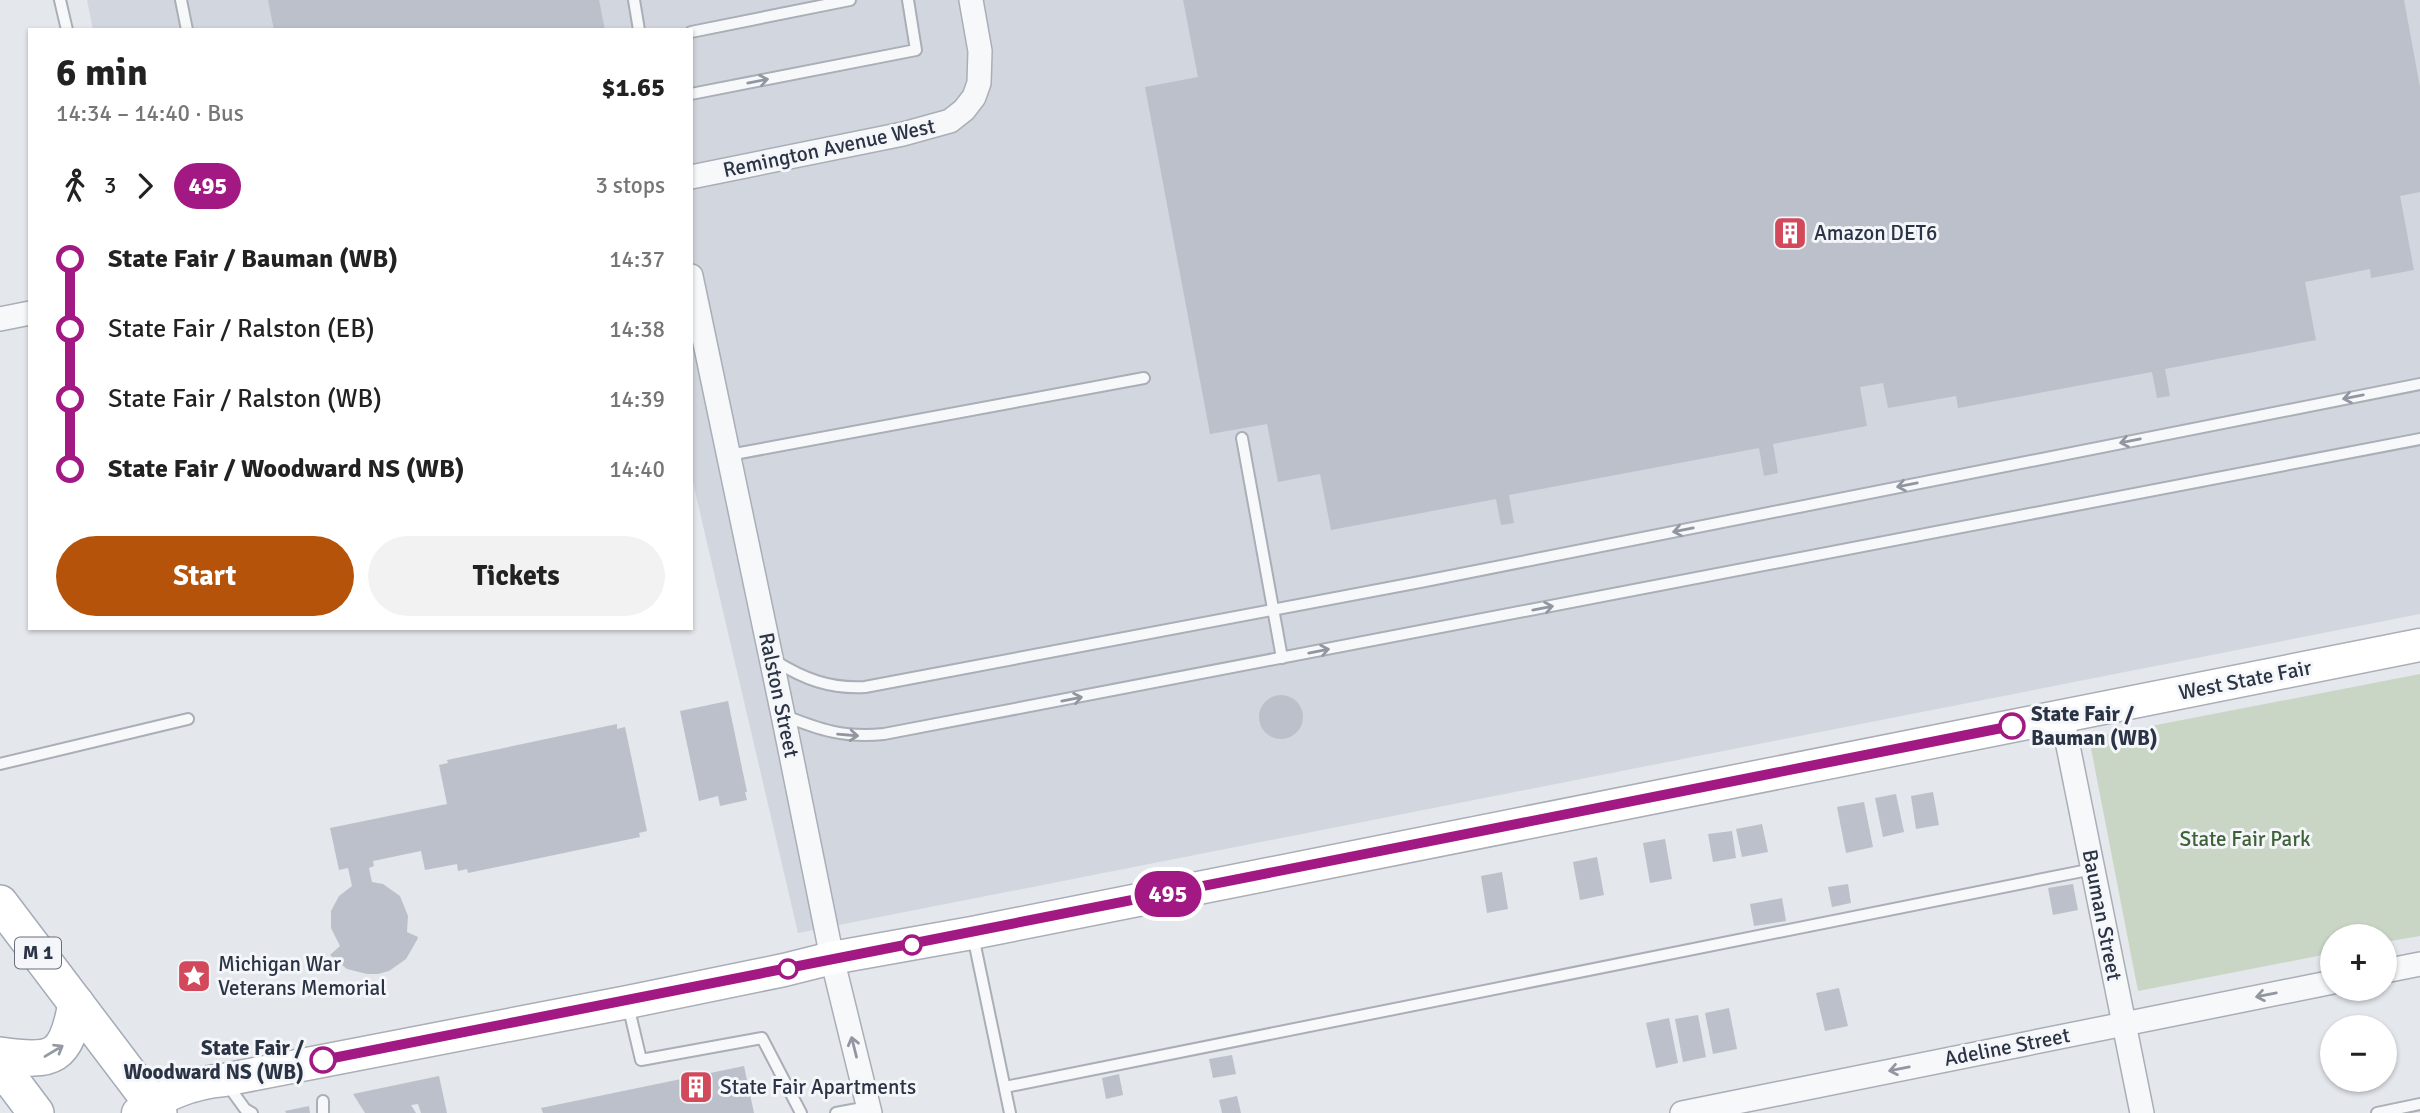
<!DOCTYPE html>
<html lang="en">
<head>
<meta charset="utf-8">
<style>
	:root { --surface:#fff; --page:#f2f2f2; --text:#222; --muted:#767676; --accent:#b45309 }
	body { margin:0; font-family:Signika,sans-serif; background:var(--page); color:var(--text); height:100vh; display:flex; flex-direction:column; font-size:26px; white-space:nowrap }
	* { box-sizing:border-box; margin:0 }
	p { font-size:23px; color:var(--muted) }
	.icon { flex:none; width:38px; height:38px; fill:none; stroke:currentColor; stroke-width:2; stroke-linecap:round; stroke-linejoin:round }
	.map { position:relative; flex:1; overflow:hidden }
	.panel { position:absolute; left:28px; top:28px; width:665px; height:602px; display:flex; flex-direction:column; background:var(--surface); border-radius:0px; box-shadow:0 2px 5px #0004 }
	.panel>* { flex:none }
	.badge { padding:0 14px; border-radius:23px; font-size:24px; line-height:46px }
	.tools { position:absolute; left:2320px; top:924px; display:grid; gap:14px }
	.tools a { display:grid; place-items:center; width:77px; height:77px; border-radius:50%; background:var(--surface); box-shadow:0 2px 5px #0004; font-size:35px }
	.map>.badge { position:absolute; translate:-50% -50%; box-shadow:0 0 0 4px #fff }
	.legs { display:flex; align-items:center; gap:10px; height:77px; padding:0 28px; font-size:23px }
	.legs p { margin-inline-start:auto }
	.headline { display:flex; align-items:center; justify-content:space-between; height:119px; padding:0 28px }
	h1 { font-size:38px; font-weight:700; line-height:52px }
	.action { display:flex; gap:14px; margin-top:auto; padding:14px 28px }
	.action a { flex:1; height:80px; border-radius:42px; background:var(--accent); color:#fff; font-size:28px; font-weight:700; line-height:80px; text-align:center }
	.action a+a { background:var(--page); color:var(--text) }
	ul { padding:0 28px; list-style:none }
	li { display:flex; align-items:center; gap:24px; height:70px; font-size:26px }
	li i { display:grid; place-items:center; width:10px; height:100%; margin:0 9px; background:currentColor }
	li i::after { content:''; width:18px; height:18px; margin:-9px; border:5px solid; border-radius:50%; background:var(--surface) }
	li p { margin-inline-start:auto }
	li:first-child i { background:linear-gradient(#0000 50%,currentColor 0) }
	li:last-child i { background:linear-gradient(currentColor 50%,#0000 0) }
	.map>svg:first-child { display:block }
	.built { fill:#d2d6de }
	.green { fill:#c9d6c5 }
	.building { fill:#bbc0ca }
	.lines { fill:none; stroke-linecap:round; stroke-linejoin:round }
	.lane-casing { stroke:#a9aeb7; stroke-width:14 }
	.street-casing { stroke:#a9aeb7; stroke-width:26 }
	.secondary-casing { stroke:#a9aeb7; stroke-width:35 }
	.primary-casing { stroke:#a3abb8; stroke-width:38 }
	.lane { stroke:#f7f8fa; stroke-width:10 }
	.street { stroke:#f7f8fa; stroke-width:23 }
	.secondary { stroke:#fff; stroke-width:32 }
	.primary { stroke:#fff; stroke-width:35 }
	.oneway { stroke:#9196a0 }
	.oneway2 { stroke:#959aa2 }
	.line-1-casing { stroke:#fff; stroke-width:16 }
	.line-1 { stroke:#a31984; stroke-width:10 }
	.stop-1-dot { fill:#fff; stroke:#a31984; stroke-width:3.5 }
	.labels { text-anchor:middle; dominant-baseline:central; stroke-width:6; stroke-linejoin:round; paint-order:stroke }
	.shield { fill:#f4f6f9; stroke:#676e7b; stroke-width:2 }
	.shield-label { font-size:19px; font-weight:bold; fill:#2b3445 }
	.street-label { font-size:21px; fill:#2b3445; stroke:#f4f6f9 }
	.poi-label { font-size:21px; fill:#2b3445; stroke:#f4f6f9; text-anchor:start }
	.stop-label { font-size:21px; font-weight:bold; fill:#2b3445; stroke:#f4f6f9; text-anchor:start }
	.park-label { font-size:21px; fill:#3f6138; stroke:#f4f6f9 }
</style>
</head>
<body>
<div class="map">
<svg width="2420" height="1113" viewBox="0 0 2420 1113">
	<rect width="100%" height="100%" fill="#e4e7ec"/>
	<polygon class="built" points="87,0 2420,0 2420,614 798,933 691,474 691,30 93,30"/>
	<polygon class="green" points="2420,674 2420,936 2385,942 2385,936 2333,936 2333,953 2138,991 2089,738"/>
	<g class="building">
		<polygon points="268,0 599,0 605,30 274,30"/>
		<polygon points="1183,0 2404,0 2420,87 2420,192 2400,196 2414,270 2371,278 2370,269 2305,282 2316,340 2165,369 2170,396 2157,398 2152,372 1958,408 1956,396 1888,408 1883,383 1860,387 1867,426 1773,444 1778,473 1764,476 1759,448 1509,495 1514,523 1501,525 1496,499 1331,530 1320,474 1278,482 1267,424 1210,434 1145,87 1198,77"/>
		<circle cx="1281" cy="717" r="22"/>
		<polygon points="728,701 747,792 745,792 747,800 720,806 718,796 699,801 680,711"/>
		<polygon points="617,724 617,729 625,727 647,831 639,833 640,837 468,873 467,869 458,871 457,864 425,870 421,851 373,861 374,866 369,868 372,882 383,884 400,896 408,916 407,932 418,937 417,940 406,959 389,971 378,974 367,974 347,969 330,955 340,946 331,928 331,911 339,896 352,886 348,868 339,870 330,828 447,804 439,765 448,763 447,760"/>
		<polygon points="1933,792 1939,825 1916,829 1911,796"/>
		<polygon points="1896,794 1904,832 1883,837 1875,798"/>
		<polygon points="1864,802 1873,847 1846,853 1837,807"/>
		<polygon points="1762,824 1768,852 1742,857 1736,829"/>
		<polygon points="1732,831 1736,858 1713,862 1708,834"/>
		<polygon points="1665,839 1672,879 1650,883 1643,843"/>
		<polygon points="1597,857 1604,895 1580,900 1573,862"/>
		<polygon points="1502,872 1508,909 1487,913 1481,876"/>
		<polygon points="1848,884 1851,903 1832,907 1828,887"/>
		<polygon points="2073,884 2078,910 2053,915 2048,888"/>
		<polygon points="1782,898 1786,921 1754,926 1750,904"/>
		<polygon points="1839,988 1848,1026 1825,1031 1816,993"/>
		<polygon points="1729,1008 1737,1049 1713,1054 1705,1013"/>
		<polygon points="1698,1015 1706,1057 1683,1062 1675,1019"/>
		<polygon points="1669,1018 1678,1063 1656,1068 1646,1023"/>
		<polygon points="1232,1055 1236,1074 1213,1078 1209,1059"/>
		<polygon points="744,1066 754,1113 543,1113 541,1108"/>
		<polygon points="1119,1074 1123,1095 1106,1099 1102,1078"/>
		<polygon points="439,1076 447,1113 421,1113 418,1104 411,1105 416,1113 365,1113 353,1094"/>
		<polygon points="1237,1096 1241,1113 1222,1113 1219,1100"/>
		<polygon points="309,1106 310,1113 286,1113 285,1111"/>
	</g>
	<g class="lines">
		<g class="lane-casing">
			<g id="lane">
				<polyline points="60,0 67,30"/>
				<polyline points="181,0 187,30"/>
				<polyline points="634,0 639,30"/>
				<polyline points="691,32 850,0"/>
				<polyline points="691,94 916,50 908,0"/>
				<polyline points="1242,438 1282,658"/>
				<polyline points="729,455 1144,378"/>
				<path d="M775,661C804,679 830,689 865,687L1420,582L2420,384"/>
				<path d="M783,715C820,730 844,738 884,734L2420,439"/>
				<polyline points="0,764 188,719"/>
				<polyline points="973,936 1010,1113"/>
				<polyline points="628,1005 641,1060 762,1038 801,1113"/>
				<polyline points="227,1084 245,1109 252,1113"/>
				<polyline points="1005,1087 2093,869"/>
				<polyline points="323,1101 323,1113"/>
				<polyline points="836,1113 868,1107"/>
				<polyline points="2377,1113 2420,1104"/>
			</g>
		</g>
		<g class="street-casing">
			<g id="street">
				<polyline points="691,177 903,134 950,121 964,110 974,97 979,83 980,51 971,0"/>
				<polyline points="691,276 783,715 832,958 870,1113"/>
				<polyline points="0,319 30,313"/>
				<polyline points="2062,716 2142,1113"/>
				<polyline points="2385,971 2420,964"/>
				<polyline points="1682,1113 2333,982"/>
			</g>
		</g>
		<g class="secondary-casing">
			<path id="secondary" d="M138,1113C165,1094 191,1083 224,1080L628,1002L784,970L832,958L972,933L2420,645"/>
		</g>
		<g class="primary-casing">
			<g id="primary">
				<polyline points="0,903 159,1113"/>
				<path d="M0,1055C54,1063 66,1059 76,1003"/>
				<polyline points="0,1065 36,1113"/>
			</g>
		</g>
		<use href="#lane" class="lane"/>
		<use href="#street" class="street"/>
		<use href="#secondary" class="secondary"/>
		<use href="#primary" class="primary"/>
	</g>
	<defs><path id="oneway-shaft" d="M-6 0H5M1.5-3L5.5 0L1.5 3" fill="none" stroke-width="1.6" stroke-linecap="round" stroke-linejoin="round" transform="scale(1.75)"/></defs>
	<g class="oneway">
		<use href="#oneway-shaft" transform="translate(758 81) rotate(-11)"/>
		<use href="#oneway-shaft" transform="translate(2353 397) rotate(169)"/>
		<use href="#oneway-shaft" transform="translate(2130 441) rotate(169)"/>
		<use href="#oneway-shaft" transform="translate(1907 485) rotate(169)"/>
		<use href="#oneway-shaft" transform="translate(1683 530) rotate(169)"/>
		<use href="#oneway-shaft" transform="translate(1543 608) rotate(-11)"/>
		<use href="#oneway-shaft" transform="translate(1319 651) rotate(-11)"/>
		<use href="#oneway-shaft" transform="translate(1072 699) rotate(-11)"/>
		<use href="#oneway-shaft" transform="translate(848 735) rotate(5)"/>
		<use href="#oneway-shaft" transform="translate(2266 995) rotate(169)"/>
		<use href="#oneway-shaft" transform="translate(854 1047) rotate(-104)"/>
		<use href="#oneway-shaft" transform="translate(1899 1069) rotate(169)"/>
	</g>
	<use class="oneway2" href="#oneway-shaft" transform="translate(54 1051) rotate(-31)"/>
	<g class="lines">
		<g class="line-1-casing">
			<polyline id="line-1" points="323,1060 2012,726"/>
		</g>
		<use href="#line-1" class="line-1"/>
	</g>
	<defs>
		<g id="building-square" transform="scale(1.75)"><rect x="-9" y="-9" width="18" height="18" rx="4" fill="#d1495b" stroke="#f4f6f9"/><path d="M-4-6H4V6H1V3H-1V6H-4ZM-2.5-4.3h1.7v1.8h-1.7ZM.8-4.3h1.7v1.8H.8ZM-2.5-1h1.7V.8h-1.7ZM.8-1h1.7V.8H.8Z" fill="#fff"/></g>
		<g id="sight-square" transform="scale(1.75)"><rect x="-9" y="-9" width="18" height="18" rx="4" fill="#d1495b" stroke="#f4f6f9"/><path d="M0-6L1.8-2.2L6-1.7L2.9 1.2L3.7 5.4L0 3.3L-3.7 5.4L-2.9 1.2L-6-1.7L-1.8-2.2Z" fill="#fff"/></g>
	</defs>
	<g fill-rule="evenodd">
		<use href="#building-square" x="1790" y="233"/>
		<use href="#sight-square" x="194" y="976"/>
		<use href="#building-square" x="696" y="1087"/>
	</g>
	<g class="stop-1-dot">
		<circle cx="2012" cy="726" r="12"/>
		<circle cx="912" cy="945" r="9"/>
		<circle cx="788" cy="969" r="9"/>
		<circle cx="323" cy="1060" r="12"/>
	</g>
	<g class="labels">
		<rect class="shield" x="15" y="937.5" width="46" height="31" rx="5"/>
		<g class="shield-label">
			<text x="38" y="953">M 1</text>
		</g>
		<g class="street-label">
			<text transform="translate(829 148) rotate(-12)">Remington Avenue West</text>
			<text transform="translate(2245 680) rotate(-11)">West State Fair</text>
			<text transform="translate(779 695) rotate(78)">Ralston Street</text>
			<text transform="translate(2102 915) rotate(79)">Bauman Street</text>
			<text transform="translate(2007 1047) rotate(-11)">Adeline Street</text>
		</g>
		<g class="poi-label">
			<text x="1814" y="233">Amazon DET6</text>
			<text x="218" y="964">Michigan War<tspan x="218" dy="24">Veterans Memorial</tspan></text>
			<text x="720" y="1087">State Fair Apartments</text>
		</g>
		<g class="stop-label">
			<text x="2031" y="714">State Fair /<tspan x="2031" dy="24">Bauman (WB)</tspan></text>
			<text x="304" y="1048" text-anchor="end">State Fair /<tspan x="304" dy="24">Woodward NS (WB)</tspan></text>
		</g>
		<g class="park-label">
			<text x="2245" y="839">State Fair Park</text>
		</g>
	</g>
</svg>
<div class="tools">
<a>+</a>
<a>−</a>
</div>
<b class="badge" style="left:1168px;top:894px;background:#a31984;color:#fff">495</b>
<section class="panel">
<div class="headline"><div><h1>6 min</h1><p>14:34 – 14:40 · Bus</p></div><b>$1.65</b></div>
<div class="legs"><svg class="icon" aria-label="walk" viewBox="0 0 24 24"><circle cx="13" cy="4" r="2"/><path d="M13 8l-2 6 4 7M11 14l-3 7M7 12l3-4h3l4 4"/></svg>3<svg class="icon" aria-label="forward" viewBox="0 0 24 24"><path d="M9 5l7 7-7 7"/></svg><b class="badge" style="background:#a31984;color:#fff">495</b><p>3 stops</p></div>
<ul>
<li><i style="color:#a31984"></i><b>State Fair / Bauman (WB)</b><p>14:37</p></li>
<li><i style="color:#a31984"></i><span>State Fair / Ralston (EB)</span><p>14:38</p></li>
<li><i style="color:#a31984"></i><span>State Fair / Ralston (WB)</span><p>14:39</p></li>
<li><i style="color:#a31984"></i><b>State Fair / Woodward NS (WB)</b><p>14:40</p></li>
</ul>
<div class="action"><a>Start</a><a>Tickets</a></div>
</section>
</div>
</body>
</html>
